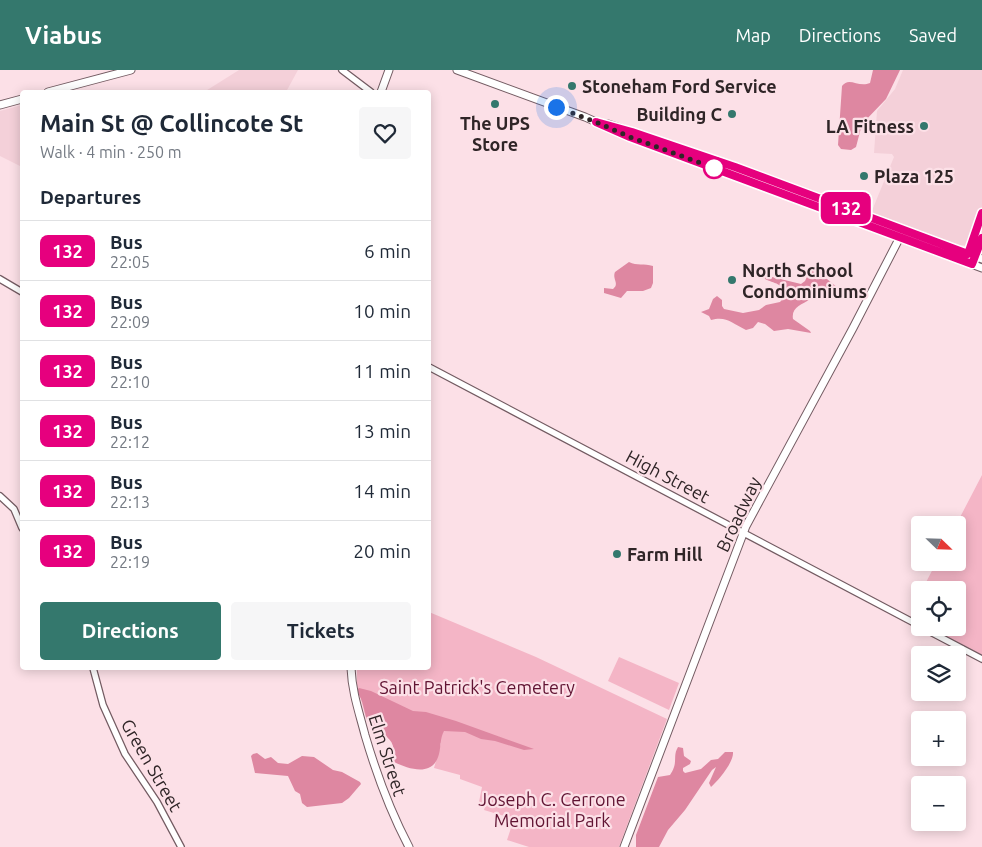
<!DOCTYPE html>
<html lang="en">
<head>
<meta charset="utf-8">
<style>
	:root { --surface:#fff; --page:#f6f6f7; --text:#1f2937; --muted:#747a83; --line:#e0e1e3; --accent:#34786d }
	body { margin:0; font-family:Ubuntu,sans-serif; background:var(--page); color:var(--text); height:100vh; display:flex; flex-direction:column; font-size:19px; white-space:nowrap }
	* { box-sizing:border-box; margin:0 }
	p { font-size:16px; color:var(--muted) }
	.icon { flex:none; width:28px; height:28px; fill:none; stroke:currentColor; stroke-width:2; stroke-linecap:round; stroke-linejoin:round }
	.map { position:relative; flex:1; overflow:hidden }
	.side { position:absolute; left:20px; top:20px; width:411px; height:580px; display:flex; flex-direction:column; background:var(--surface); border-radius:5px; box-shadow:0 2px 12px #0003 }
	.side>* { flex:none }
	.badge { padding:0 10px; border-radius:8px; font-size:18px; line-height:32px }
	.needle { width:32px; rotate:113deg }
	.controls { position:absolute; left:911px; top:446px; display:grid; gap:10px }
	.controls a { display:grid; place-items:center; width:55px; height:55px; border-radius:5px; background:var(--surface); box-shadow:0 2px 12px #0003; font-size:25px }
	.you { position:absolute; width:25px; height:25px; margin:-12px; border:4px solid #fff; border-radius:50%; background:#1a73e8; box-shadow:0 0 0 8px #1a73e833 }
	.map>.badge { position:absolute; translate:-50% -50%; box-shadow:0 0 0 2px #fff }
	h2 { padding:0 20px; font-size:19px; line-height:45px }
	.round { display:grid; place-items:center; flex:none; width:52px; height:52px; border-radius:5px; background:var(--page) }
	.head { display:flex; align-items:center; justify-content:space-between; height:85px; padding:0 20px }
	h1 { font-size:24px; font-weight:700; line-height:38px }
	.action { display:flex; gap:10px; margin-top:auto; padding:10px 20px }
	.action a { flex:1; height:58px; border-radius:5px; background:var(--accent); color:#fff; font-size:20px; font-weight:700; line-height:58px; text-align:center }
	.action a+a { background:var(--page); color:var(--text) }
	ul { padding:0; list-style:none }
	li { display:flex; align-items:center; gap:15px; height:60px; padding:0 20px; border-top:1px solid var(--line) }
	li div { flex:1 }
	li b { display:block; font-size:19px }
	li em { font-style:normal }
	li .badge { min-width:55px; font-weight:700; text-align:center }
	header { display:flex; align-items:center; gap:30px; box-sizing:border-box; height:70px; padding:0 25px; background:var(--accent); color:#fff }
	header strong { font-size:24px }
	nav { display:flex; gap:28px; margin-inline-start:auto; font-size:18px }
	.map>svg:first-child { display:block }
	.built { fill:#f4d0d9 }
	.green { fill:#f4b5c6 }
	.forest { fill:#de87a1 }
	.lines { fill:none; stroke-linecap:round; stroke-linejoin:round }
	.minor-casing { stroke:#735b62; stroke-width:8 }
	.major-casing { stroke:#735b62; stroke-width:9 }
	.minor { stroke:#fff; stroke-width:5.5 }
	.major { stroke:#fff; stroke-width:7 }
	.line-casing { stroke:#fff; stroke-width:11 }
	.line { stroke:#e6007e; stroke-width:8 }
	.walk { stroke:#2f2527; stroke-width:5; stroke-dasharray:0 9 }
	.poi-dot { fill:#34786d; stroke:#fce0e7; stroke-width:2 }
	.stop-dot { fill:#fff; stroke:#e6007e; stroke-width:2.5 }
	.labels { text-anchor:middle; dominant-baseline:central; stroke-width:4.5; stroke-linejoin:round; paint-order:stroke }
	.poi-label { font-size:18px; font-weight:bold; fill:#2f2527; stroke:#fce0e7; text-anchor:start }
	.street-label { font-size:18px; fill:#2f2527; stroke:#fce0e7 }
	.park-label { font-size:18px; fill:#611433; stroke:#fce0e7 }
</style>
</head>
<body>
<header>
<strong>Viabus</strong>
<nav><a>Map</a><a>Directions</a><a>Saved</a></nav>
</header>
<div class="map">
<svg width="982" height="777" viewBox="0 0 982 777">
	<rect width="100%" height="100%" fill="#fce0e7"/>
	<g class="built">
		<polygon points="239,0 298,0 286,22 204,22"/>
		<polygon points="903,0 982,0 982,182 963,175 960,176 871,143 894,87 892,84 874,83 877,41 895,19"/>
		<polygon points="22,35 22,97 0,86 0,41"/>
	</g>
	<g class="green">
		<polygon points="982,405 982,585 931,558 958,558 958,520 922,520 936,493 958,492 958,455 956,455"/>
		<polygon points="429,542 536,587 667,649 619,777 529,777 507,770 514,749 484,740 486,734 479,732 482,717 460,709 460,705 434,698 441,673 366,648 357,615 357,598 429,598"/>
		<polygon points="619,587 679,613 669,640 608,611"/>
	</g>
	<g class="forest">
		<path d="M873,0H900L886,29L862,54L856,77L851,80L841,79L838,75L842,16C849,6 858,18 870,13Z"/>
		<path d="M629,192C637,196 644,193 653,196V213L651,218L643,221H627L621,228L604,223V218L613,219C620,214 612,209 615,202Z"/>
		<path d="M811,198L814,199V205L827,209L838,218L814,220L810,229C802,235 791,237 793,249L810,261L811,263L788,259L774,261L765,254L758,252L753,258L746,260C731,253 727,246 711,250L709,246L701,242L709,239L713,229L717,226L722,230V236L724,239L743,243L759,240L766,235L780,232L786,225C785,214 773,213 765,209L764,205L801,214L805,211Z"/>
		<path d="M359,618L371,621L413,641L426,642L456,651L534,679L524,680L495,671L481,669L465,662L444,661C440,668 441,676 439,684C433,708 408,699 392,691C390,685 394,681 393,676C390,665 379,664 372,658C364,650 365,634 359,625L357,620Z"/>
		<path d="M678,677L683,678L684,686L691,691L690,694L683,698V701L685,703L701,699L711,690L718,689L725,682H733C734,692 718,711 711,717L709,713L716,697L712,700L685,740L668,760L659,777H636V765L658,707L670,705C679,692 672,687 678,677Z"/>
		<polygon points="257,683 265,689 271,687 278,693 288,694 302,686 314,687 333,700 342,702 360,712 361,714 349,728 342,733 307,737 302,733 300,724 295,721 288,706 255,703 251,686 253,684"/>
	</g>
	<g class="lines">
		<g class="minor-casing">
			<g id="minor">
				<polyline points="342,0 371,22"/>
				<polyline points="0,209 22,222"/>
				<polyline points="429,297 920,556"/>
				<polyline points="0,426 14,439 22,458"/>
				<polyline points="923,558 982,589"/>
				<polyline points="93,598 103,635 125,684 157,732 181,777"/>
			</g>
		</g>
		<g class="major-casing">
			<g id="major">
				<polyline points="457,0 585,47 630,67 982,198"/>
				<polyline points="48,22 131,0"/>
				<polyline points="381,22 389,0"/>
				<polyline points="0,35 22,29"/>
				<polyline points="608,54 735,97 982,189"/>
				<path d="M351,598C352,622 359,642 365,665C377,706 389,739 409,777"/>
				<polyline points="624,777 746,456 853,258 900,167"/>
			</g>
		</g>
		<use href="#minor" class="minor"/>
		<use href="#major" class="major"/>
	</g>
	<g class="lines">
		<g class="line-casing">
			<polyline id="line" points="982,143 968,184 735,97 632,62 596,52 630,67 972,194 982,168"/>
		</g>
		<use href="#line" class="line"/>
		<polyline class="walk" points="556,37 596,52 630,67 714,98"/>
	</g>
	<g class="poi-dot">
		<circle cx="572" cy="16" r="5"/>
		<circle cx="495" cy="34" r="5"/>
		<circle cx="732" cy="44" r="5"/>
		<circle cx="924" cy="56" r="5"/>
		<circle cx="864" cy="106" r="5"/>
		<circle cx="732" cy="210" r="5"/>
		<circle cx="617" cy="484" r="5"/>
	</g>
	<circle class="stop-dot" cx="714" cy="98" r="10"/>
	<g class="labels">
		<g class="poi-label">
			<text x="582" y="16">Stoneham Ford Service</text>
			<text x="722" y="44" text-anchor="end">Building C</text>
			<text x="495" y="53" text-anchor="middle">The UPS<tspan x="495" dy="21">Store</tspan></text>
			<text x="914" y="56" text-anchor="end">LA Fitness</text>
			<text x="874" y="106">Plaza 125</text>
			<text x="742" y="200">North School<tspan x="742" dy="21">Condominiums</tspan></text>
			<text x="627" y="484">Farm Hill</text>
		</g>
		<g class="street-label">
			<text transform="translate(668 406) rotate(28)">High Street</text>
			<text transform="translate(738 444) rotate(-65)">Broadway</text>
			<text transform="translate(388 685) rotate(72)">Elm Street</text>
			<text transform="translate(152 695) rotate(60)">Green Street</text>
		</g>
		<g class="park-label">
			<text x="477" y="617">Saint Patrick's Cemetery</text>
			<text x="552" y="729">Joseph C. Cerrone<tspan x="552" dy="21">Memorial Park</tspan></text>
		</g>
	</g>
</svg>
<div class="controls">
<a><svg class="needle" viewBox="-14 -14 28 28"><path d="M0-13l5 13h-10z" fill="#e53935"/><path d="M0 13l5-13h-10z" fill="#747a83"/></svg></a>
<a><svg class="icon" aria-label="locate" viewBox="0 0 24 24"><circle cx="12" cy="12" r="6"/><path d="M12 2v4M12 18v4M2 12h4M18 12h4"/></svg></a>
<a><svg class="icon" aria-label="layers" viewBox="0 0 24 24"><path d="M12 4l9 5-9 5-9-5zM3 14l9 5 9-5"/></svg></a>
<a>+</a>
<a>−</a>
</div>
<div class="you" style="left:556px;top:37px"></div>
<b class="badge" style="left:846px;top:138px;background:#e6007e;color:#fff">132</b>
<section class="side">
<div class="head"><div><h1>Main St @ Collincote St</h1><p>Walk · 4 min · 250 m</p></div><a class="round"><svg class="icon" aria-label="heart" viewBox="0 0 24 24"><path d="M12 20l-8-8c-3-5 5-10 8-4 3-6 11-1 8 4z"/></svg></a></div>
<h2>Departures</h2>
<ul>
<li><span class="badge" style="background:#e6007e;color:#fff">132</span><div><b>Bus</b><p>22:05</p></div><em>6 min</em></li>
<li><span class="badge" style="background:#e6007e;color:#fff">132</span><div><b>Bus</b><p>22:09</p></div><em>10 min</em></li>
<li><span class="badge" style="background:#e6007e;color:#fff">132</span><div><b>Bus</b><p>22:10</p></div><em>11 min</em></li>
<li><span class="badge" style="background:#e6007e;color:#fff">132</span><div><b>Bus</b><p>22:12</p></div><em>13 min</em></li>
<li><span class="badge" style="background:#e6007e;color:#fff">132</span><div><b>Bus</b><p>22:13</p></div><em>14 min</em></li>
<li><span class="badge" style="background:#e6007e;color:#fff">132</span><div><b>Bus</b><p>22:19</p></div><em>20 min</em></li>
</ul>
<div class="action"><a>Directions</a><a>Tickets</a></div>
</section>
</div>
</body>
</html>
